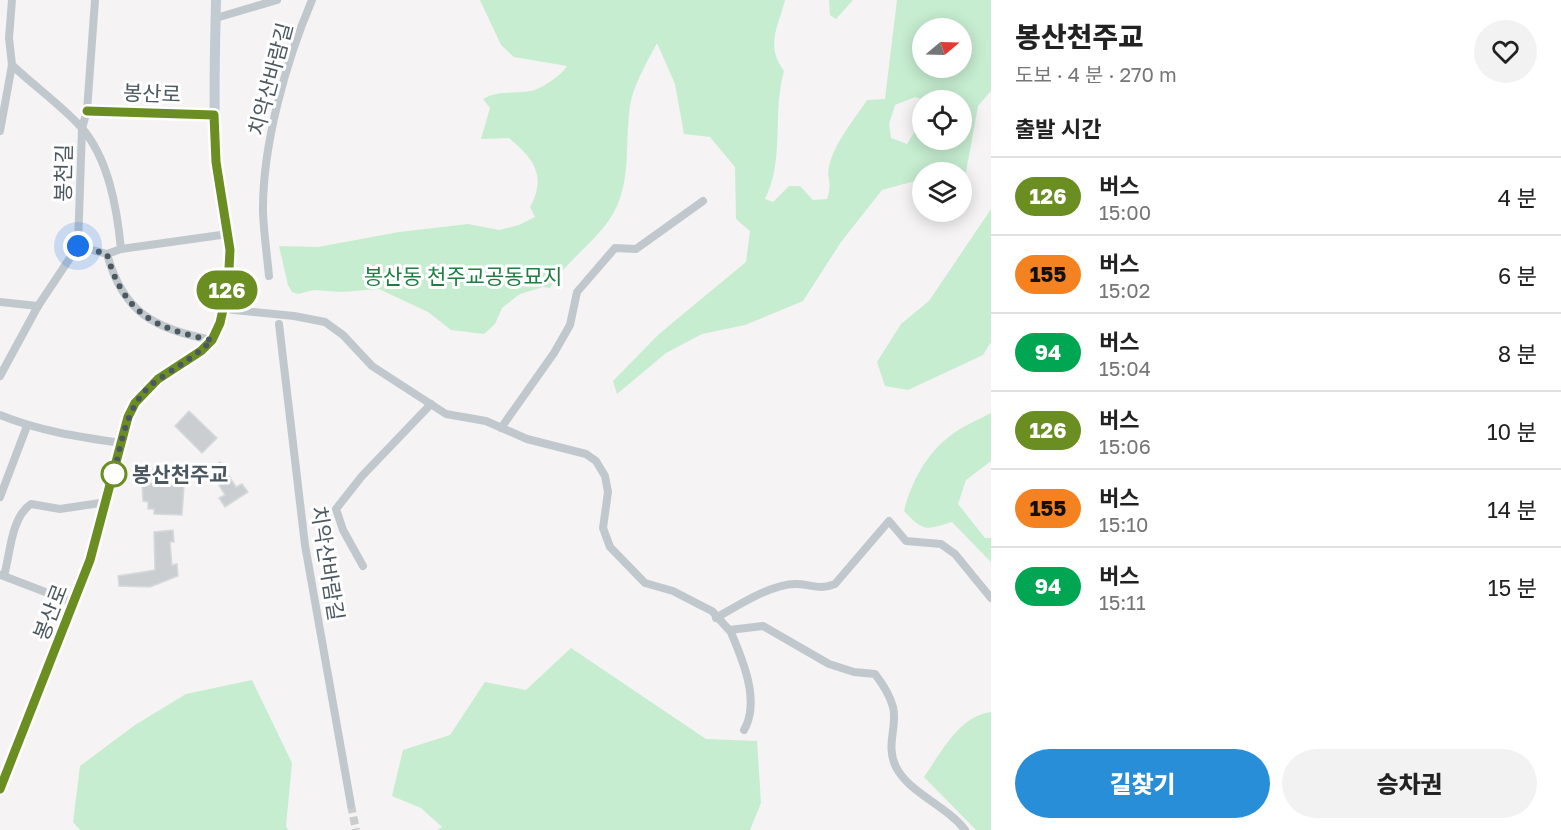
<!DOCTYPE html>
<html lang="ko">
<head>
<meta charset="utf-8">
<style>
	:root { --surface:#fff; --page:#f2f2f2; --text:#222; --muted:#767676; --line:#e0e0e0; --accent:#298ed8 }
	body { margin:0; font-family:"Golos Text","Noto Sans KR",sans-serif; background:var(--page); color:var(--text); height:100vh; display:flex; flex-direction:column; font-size:22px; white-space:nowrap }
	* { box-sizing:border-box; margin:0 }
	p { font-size:20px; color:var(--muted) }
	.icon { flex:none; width:33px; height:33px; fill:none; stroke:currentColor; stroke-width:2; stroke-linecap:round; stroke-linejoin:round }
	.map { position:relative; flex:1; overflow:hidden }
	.side { display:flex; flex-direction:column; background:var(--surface); width:570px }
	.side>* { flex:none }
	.badge { padding:0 12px; border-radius:20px; font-size:21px; line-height:39px }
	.needle { width:39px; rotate:71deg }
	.buttons { position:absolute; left:912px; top:18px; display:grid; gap:12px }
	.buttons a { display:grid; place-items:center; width:60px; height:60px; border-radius:50%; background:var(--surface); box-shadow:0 3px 15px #0003; font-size:30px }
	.you { position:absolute; width:30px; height:30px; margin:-15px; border:4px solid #fff; border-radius:50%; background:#1a73e8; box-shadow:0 0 0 9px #1a73e833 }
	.map>.badge { position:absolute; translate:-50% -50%; box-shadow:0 0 0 3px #fff }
	h2 { padding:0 24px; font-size:22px; line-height:54px }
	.round { display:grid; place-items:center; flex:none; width:63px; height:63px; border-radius:32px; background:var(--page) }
	.overview { display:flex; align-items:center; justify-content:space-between; height:102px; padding:0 24px }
	h1 { font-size:28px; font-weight:800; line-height:45px }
	.primary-button { display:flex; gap:12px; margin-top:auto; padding:12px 24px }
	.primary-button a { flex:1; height:69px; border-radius:36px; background:var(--accent); color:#fff; font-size:24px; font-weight:800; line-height:69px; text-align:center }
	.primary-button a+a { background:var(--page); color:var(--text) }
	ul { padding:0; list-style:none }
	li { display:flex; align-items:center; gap:18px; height:78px; padding:0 24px; border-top:2px solid var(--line) }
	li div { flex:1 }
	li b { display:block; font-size:22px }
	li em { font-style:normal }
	li .badge { min-width:66px; font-weight:700; text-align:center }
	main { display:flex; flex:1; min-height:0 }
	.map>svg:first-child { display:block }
	.green { fill:#c6edd0; fill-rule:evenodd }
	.building { fill:#caced1; stroke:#d7dadd; stroke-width:1.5 }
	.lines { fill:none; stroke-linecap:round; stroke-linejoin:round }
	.street-tunnel { stroke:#cbccce; stroke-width:8; stroke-dasharray:8 4; stroke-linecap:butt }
	.street { stroke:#c0c8ce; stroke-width:8 }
	.secondary { stroke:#c0cbd2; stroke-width:10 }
	.line-casing { stroke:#fff; stroke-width:14 }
	.line { stroke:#6b8e23; stroke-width:9 }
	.walk { stroke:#4c585f; stroke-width:6; stroke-dasharray:0 10.8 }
	.stop-dot { fill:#fff; stroke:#6b8e23; stroke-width:3 }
	.labels { text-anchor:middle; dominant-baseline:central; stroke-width:6; stroke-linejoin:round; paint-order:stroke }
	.street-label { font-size:21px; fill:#4c585f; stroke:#fff }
	.park-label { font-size:21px; fill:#1f7d41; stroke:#fff }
	.stop-label { font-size:21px; font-weight:bold; fill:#4c585f; stroke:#fff; text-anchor:start }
</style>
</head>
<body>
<main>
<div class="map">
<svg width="991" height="830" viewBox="0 0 991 830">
	<rect width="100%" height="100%" fill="#f5f3f3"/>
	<g class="green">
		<path d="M480,0H785C778,28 765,45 784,71C772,113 785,160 765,199L773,202L789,186H800L813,200L827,199C833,181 826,178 829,167C834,143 854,120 867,100L885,99L897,0H991V91L978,106L966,172H922V179L882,190L841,242L803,301L745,325L702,334L666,353L617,394L613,381L659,334L746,262L750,231L736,219L735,167L710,137L684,134L675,84L657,43C648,60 633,86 630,106C625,139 631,175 617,206C602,239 568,257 550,288L543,287L520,294L502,308L495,324L484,334L451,330L428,312L379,289L341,292L314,290L298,294L292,292L288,285L279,246L318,247L399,232L468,224L499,230L519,225L535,217L530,207C547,176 534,159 509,138L481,139L490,108L483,99C499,90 514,94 531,91C541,89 562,75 567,66L514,57L501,45ZM922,28H962V68H922ZM915,97L924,100H962V140H922V120L907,144L891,138L889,124L895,105Z"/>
		<polygon points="829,0 853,0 836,19 830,15"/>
		<polygon points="991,209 991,342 983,355 908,390 885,386 877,362 901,324 929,301"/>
		<path d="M991,413V461L966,480L958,504L985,538H991V562L952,522C925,530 924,532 904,511C911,483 926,454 950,436C962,426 978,420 991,413Z"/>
		<polygon points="571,648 706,739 757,741 761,803 750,830 437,830 442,827 421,808 392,796 403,750 450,735 485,682 526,690"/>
		<polygon points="252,680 292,763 286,826 288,830 80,830 73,822 80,766 135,725 186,694"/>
		<path d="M991,712V830H976L924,777C941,753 959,716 991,712Z"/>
	</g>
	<g class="building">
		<polygon points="189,411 217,438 202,453 175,426"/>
		<polygon points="220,462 236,487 242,484 248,492 225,507 219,498 225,495 209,469"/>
		<polygon points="153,469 165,469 164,484 184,485 182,515 154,514 154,509 148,509 148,502 143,501 142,483 153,483"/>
		<polygon points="173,530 174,542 170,542 172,565 177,564 178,576 150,587 119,586 118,576 155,570 154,532"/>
	</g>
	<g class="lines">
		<polyline class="street-tunnel" points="351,805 356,830"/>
		<g class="street">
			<polyline points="216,18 277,0"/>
			<path d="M12,65C34,86 61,105 81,127C109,159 117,209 121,249"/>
			<polyline points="87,111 215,115"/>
			<polyline points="0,131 12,65 9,38 12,0"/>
			<polyline points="78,246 107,254 121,249 228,234"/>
			<path d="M107,254C123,313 155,329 212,340"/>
			<path d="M269,276C267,255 264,234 263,213C262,146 286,61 312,0"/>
			<polyline points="0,302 38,306"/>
			<path d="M224,309L294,316L325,322L343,335L372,366L446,414L486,421L527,439L586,454L596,461L605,476L608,492L603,528L610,547L645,583L673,591L700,605L712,611L729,630L763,626L829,664L854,672L875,674C882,683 890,696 893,707C898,727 885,745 896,767C909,793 946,805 965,830"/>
			<polyline points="279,324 305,545 351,805"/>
			<polyline points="0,376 38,306 78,246 82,128 87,111 95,0"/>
			<path d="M0,415C39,431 79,437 121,443"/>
			<polyline points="501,428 554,353 570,325 577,292 615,248 636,249 703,201"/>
			<polyline points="0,497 27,426"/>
			<polyline points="363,566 343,530 336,509 362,476 431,404"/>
			<polyline points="1,575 74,603"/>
			<path d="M4,576C10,555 11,517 31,504L60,509L107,502"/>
			<path d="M716,618C737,606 774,582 798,584C813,585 820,590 835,584L889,521L906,541L941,544L955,554L991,598"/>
			<path d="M730,630C742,658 761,701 744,730"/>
		</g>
		<path class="secondary" d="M0,790L90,560L128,417C151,369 200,370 219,325C242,271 220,214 216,159C213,106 215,53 216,0"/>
	</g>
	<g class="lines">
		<g class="line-casing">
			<polyline id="line" points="0,789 90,560 128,417 135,403 158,379 201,351 212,340 220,323 228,287 230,250 216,162 214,115 87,111"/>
		</g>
		<use href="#line" class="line"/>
		<path class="walk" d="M78,246L107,254C123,313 155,329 212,340C196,356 178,366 159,379C126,401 122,441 113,477L114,474"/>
	</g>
	<circle class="stop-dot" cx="114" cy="474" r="12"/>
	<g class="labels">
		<g class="street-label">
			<text transform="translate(270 79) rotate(-75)">치악산바람길</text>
			<text transform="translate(152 93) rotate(2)">봉산로</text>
			<text transform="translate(63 173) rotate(-89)">봉천길</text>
			<text transform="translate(328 563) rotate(81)">치악산바람길</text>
			<text transform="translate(50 612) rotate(-69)">봉산로</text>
		</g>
		<g class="park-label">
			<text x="463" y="276">봉산동 천주교공동묘지</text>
		</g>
		<g class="stop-label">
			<text x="132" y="474">봉산천주교</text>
		</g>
	</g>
</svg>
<div class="buttons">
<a><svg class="needle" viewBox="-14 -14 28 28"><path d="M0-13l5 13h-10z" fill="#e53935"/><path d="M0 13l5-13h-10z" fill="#767676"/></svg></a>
<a><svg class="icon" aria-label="locate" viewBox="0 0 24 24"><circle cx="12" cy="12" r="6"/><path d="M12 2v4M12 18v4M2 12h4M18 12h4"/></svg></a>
<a><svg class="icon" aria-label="layers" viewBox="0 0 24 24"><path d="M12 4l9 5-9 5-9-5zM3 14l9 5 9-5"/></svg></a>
</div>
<div class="you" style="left:78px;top:246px"></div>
<b class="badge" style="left:227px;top:290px;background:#6b8e23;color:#fff">126</b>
</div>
<section class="side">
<div class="overview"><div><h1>봉산천주교</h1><p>도보 · 4 분 · 270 m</p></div><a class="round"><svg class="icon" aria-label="heart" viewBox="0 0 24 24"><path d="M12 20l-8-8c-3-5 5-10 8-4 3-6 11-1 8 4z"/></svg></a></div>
<h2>출발 시간</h2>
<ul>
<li><span class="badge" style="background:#6b8e23;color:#fff">126</span><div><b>버스</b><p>15:00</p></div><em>4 분</em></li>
<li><span class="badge" style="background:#f58220;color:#111">155</span><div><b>버스</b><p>15:02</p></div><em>6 분</em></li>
<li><span class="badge" style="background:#00a651;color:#fff">94</span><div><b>버스</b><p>15:04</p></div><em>8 분</em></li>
<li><span class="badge" style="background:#6b8e23;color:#fff">126</span><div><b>버스</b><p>15:06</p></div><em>10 분</em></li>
<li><span class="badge" style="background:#f58220;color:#111">155</span><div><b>버스</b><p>15:10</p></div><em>14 분</em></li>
<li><span class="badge" style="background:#00a651;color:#fff">94</span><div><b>버스</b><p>15:11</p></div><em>15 분</em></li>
</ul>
<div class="primary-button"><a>길찾기</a><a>승차권</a></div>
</section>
</main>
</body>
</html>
